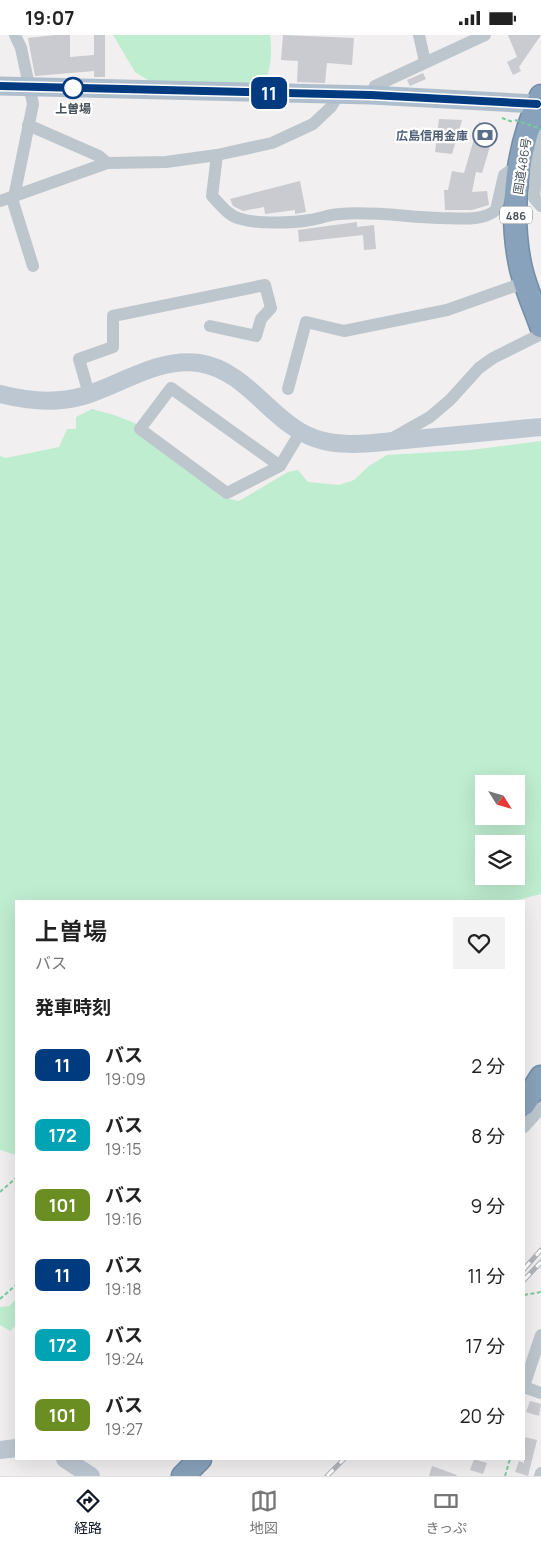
<!DOCTYPE html>
<html lang="ja">
<head>
<meta charset="utf-8">
<style>
	:root { --surface:#fff; --page:#f2f2f2; --text:#222; --muted:#767676; --line:#e0e0e0; --accent:#111827 }
	body { margin:0; font-family:Manrope,"Noto Sans JP",sans-serif; background:var(--page); color:var(--text); height:100vh; display:flex; flex-direction:column; font-size:19px; white-space:nowrap }
	* { box-sizing:border-box; margin:0 }
	p { font-size:16px; color:var(--muted) }
	.icon { flex:none; width:28px; height:28px; fill:none; stroke:currentColor; stroke-width:2; stroke-linecap:round; stroke-linejoin:round }
	.map { position:relative; flex:1; overflow:hidden }
	.sheet { position:absolute; left:15px; top:865px; width:510px; height:560px; display:flex; flex-direction:column; background:var(--surface); border-radius:0px; box-shadow:0 5px 20px #0002 }
	.sheet>* { flex:none }
	.badge { padding:0 10px; border-radius:8px; font-size:18px; line-height:32px }
	.needle { width:32px; rotate:127deg }
	.controls { position:absolute; left:475px; top:740px; display:grid; gap:10px }
	.controls a { display:grid; place-items:center; width:50px; height:50px; border-radius:0px; background:var(--surface); box-shadow:0 5px 20px #0002; font-size:25px }
	.map>.badge { position:absolute; translate:-50% -50%; box-shadow:0 0 0 2px #fff }
	h2 { padding:0 20px; font-size:19px; line-height:45px }
	.round { display:grid; place-items:center; flex:none; width:52px; height:52px; border-radius:0px; background:var(--page) }
	.summary { display:flex; align-items:center; justify-content:space-between; height:85px; padding:0 20px }
	h1 { font-size:24px; font-weight:600; line-height:38px }
	ul { padding:0; list-style:none }
	li { display:flex; align-items:center; gap:15px; height:70px; padding:0 20px }
	li div { flex:1 }
	li b { display:block; font-size:19px }
	li em { font-style:normal }
	li .badge { min-width:55px; font-weight:700; text-align:center }
	.status { display:flex; justify-content:space-between; align-items:center; height:35px; padding:0 25px; background:var(--surface); direction:ltr }
	.status svg { height:14px; fill:currentColor }
	.tab-bar { display:flex; justify-content:space-around; align-items:center; height:70px; border-top:1px solid var(--line); background:var(--surface); font-size:14px; color:var(--muted) }
	.tab-bar a { display:grid; justify-items:center; gap:2px }
	.tab-bar .on { color:var(--accent) }
	.map>svg:first-child { display:block }
	.green { fill:#bfedd0; fill-rule:evenodd }
	.building { fill:#c9cbd1 }
	.lines { fill:none; stroke-linecap:round; stroke-linejoin:round }
	.highway-casing { stroke:#748da7; stroke-width:25 }
	.path { stroke:#78caa0; stroke-width:2; stroke-dasharray:4 2.5; stroke-linecap:butt }
	.street { stroke:#bdc6cd; stroke-width:12 }
	.secondary { stroke:#bdc7d2; stroke-width:18 }
	.primary { stroke:#afbecc; stroke-width:19 }
	.highway { stroke:#88a2bb; stroke-width:22 }
	.rail-casing { stroke:#b1b4b9; stroke-width:5 }
	.rail { stroke:#fff; stroke-width:3; stroke-dasharray:9; stroke-linecap:butt }
	.path-bridge { stroke:#78caa0; stroke-width:2; stroke-dasharray:4 2.5; stroke-linecap:butt }
	.line-casing { stroke:#fff; stroke-width:11 }
	.line { stroke:#003b80; stroke-width:8 }
	.stop-dot { fill:#fff; stroke:#003b80; stroke-width:2.5 }
	.labels { text-anchor:middle; dominant-baseline:central; stroke-width:4.5; stroke-linejoin:round; paint-order:stroke }
	.shield { fill:#fff; stroke:#7e868c; stroke-width:1 }
	.shield-label { font-size:11px; font-weight:bold; fill:#47525b }
	.stop-label { font-size:12px; font-weight:bold; fill:#47525b; stroke:#fff }
	.service-label { font-size:12px; font-weight:bold; fill:#4e5e75; stroke:#fff; text-anchor:end }
	.street-label { font-size:12px; fill:#47525b; stroke:#fff }
</style>
</head>
<body>
<div class="status"><b>19:07</b><svg viewBox="0 0 49 12"><path d="M0 12V9h3v3zM5 12V6h3v6zM10 12V3h3v9zM15 12V0h3v12zM26 1h20v11H26zM47 4h2v5h-2z"/></svg></div>
<div class="map">
<svg width="541" height="1441" viewBox="0 0 541 1441">
	<rect width="100%" height="100%" fill="#f1efef"/>
	<g class="green">
		<path d="M113,0H270C272,15 272,38 262,49L151,47L135,37Z"/>
		<path d="M92,374L114,380L142,391L225,463L239,466L288,437L298,435L308,447L339,450L354,445L369,431L387,420L471,415L541,406V859L513,866H16V1120L0,1115V421L6,423L59,412L67,394H76V382ZM484,749H516V781H484ZM484,809H516V841H484Z"/>
		<polygon points="16,1264 16,1290 10,1296 0,1290 0,1272 9,1271"/>
	</g>
	<g class="building">
		<polygon points="55,0 70,0 70,22 94,20 94,0 105,0 105,42 94,42 94,36 35,41 28,3"/>
		<polygon points="283,0 354,3 352,30 327,28 325,48 297,47 298,26 281,25"/>
		<polygon points="508,0 541,0 519,32 521,36 513,40 507,27 517,22"/>
		<polygon points="423,38 426,44 410,51 407,45"/>
		<polygon points="439,84 462,85 452,119 435,117"/>
		<polygon points="479,87 496,92 482,138 476,137 472,157 487,156 489,170 472,175 445,175 444,155 448,155 452,136 464,138"/>
		<polygon points="300,146 306,177 295,179 295,175 265,179 264,172 243,176 233,171 230,164"/>
		<polygon points="357,187 357,192 374,190 376,214 364,215 363,200 299,207 298,195"/>
		<polygon points="530,1366 541,1369 539,1381 526,1377"/>
		<polygon points="524,1402 537,1405 528,1441 515,1437 519,1426 524,1428"/>
		<polygon points="474,1424 487,1428 483,1439 470,1435"/>
		<polygon points="432,1431 457,1440 456,1441 429,1441"/>
	</g>
	<g class="lines">
		<g class="highway-casing">
			<g id="highway">
				<path d="M541,61C517,111 509,175 520,229C524,250 534,271 541,291"/>
				<polyline points="524,1069 541,1042"/>
				<polyline points="183,1441 200,1424"/>
			</g>
		</g>
		<g class="path">
			<polyline points="502,83 513,87"/>
			<polyline points="0,1157 16,1143"/>
			<polyline points="524,1260 541,1257"/>
			<polyline points="0,1264 16,1250"/>
			<polyline points="505,1441 510,1424"/>
		</g>
		<g class="street">
			<polyline points="15,0 21,13 33,69 13,167 33,231"/>
			<polyline points="419,0 425,27"/>
			<polyline points="371,60 375,51 485,0"/>
			<polyline points="28,90 99,121 107,128"/>
			<polyline points="541,101 537,124 541,124"/>
			<path d="M217,120L212,161C221,170 228,181 241,184C258,189 293,188 310,185C320,184 330,179 340,179C373,176 407,182 440,183C457,183 482,187 496,175L504,140L508,137L519,136"/>
			<polyline points="537,124 534,163 541,171"/>
			<polyline points="0,166 107,128 166,127 217,120 272,108 313,89 331,72 338,60"/>
			<polyline points="288,354 306,287 344,296 447,275 526,247"/>
			<polyline points="89,359 79,324 113,312 113,281 265,250 271,273 261,284 256,301 210,291"/>
			<polyline points="391,404 430,382 450,365 479,333 493,323 541,299"/>
			<polyline points="280,431 171,353 140,394 227,458 280,431 301,396"/>
			<polyline points="524,1092 541,1073"/>
			<polyline points="524,1351 541,1300"/>
			<polyline points="524,1352 541,1358"/>
			<polyline points="540,1441 541,1438"/>
		</g>
		<g class="secondary">
			<path d="M0,359C27,366 55,369 83,361C120,350 159,322 199,328C251,336 274,395 324,406C340,410 357,409 373,408L541,392"/>
			<polyline points="0,1415 16,1413"/>
			<polyline points="65,1424 91,1441"/>
		</g>
		<polyline class="primary" points="0,51 371,60 537,69"/>
		<use href="#highway" class="highway"/>
		<g class="rail-casing">
			<g id="rail">
				<polyline points="524,1234 541,1215"/>
				<polyline points="524,1245 541,1227"/>
				<polyline points="327,1441 344,1424"/>
			</g>
		</g>
		<use href="#rail" class="rail"/>
		<polyline class="path-bridge" points="515,85 541,94"/>
	</g>
	<g class="lines">
		<g class="line-casing">
			<polyline id="line" points="0,51 371,60 537,69"/>
		</g>
		<use href="#line" class="line"/>
	</g>
	<defs>
		<g id="bank-ring" transform="scale(1.25)"><circle r="9.5" fill="#fff" stroke="#5c6f8a" stroke-width="1.5"/><path d="M-6-4H6V4H-6ZM0-2.3a2.3 2.3 0 1 0 0 4.6a2.3 2.3 0 1 0 0-4.6Z" fill="#5c6f8a"/></g>
	</defs>
	<g fill-rule="evenodd">
		<use href="#bank-ring" x="485" y="100"/>
	</g>
	<circle class="stop-dot" cx="73" cy="53" r="10"/>
	<g class="labels">
		<rect class="shield" x="500" y="171.5" width="32" height="17" rx="4"/>
		<g class="shield-label">
			<text x="516" y="180">486</text>
		</g>
		<g class="stop-label">
			<text x="73" y="73">上曽場</text>
		</g>
		<g class="service-label">
			<text x="468" y="100">広島信用金庫</text>
		</g>
		<g class="street-label">
			<text transform="translate(522 131) rotate(-81)">国道486号</text>
		</g>
	</g>
</svg>
<div class="controls">
<a><svg class="needle" viewBox="-14 -14 28 28"><path d="M0-13l5 13h-10z" fill="#e53935"/><path d="M0 13l5-13h-10z" fill="#767676"/></svg></a>
<a><svg class="icon" aria-label="layers" viewBox="0 0 24 24"><path d="M12 4l9 5-9 5-9-5zM3 14l9 5 9-5"/></svg></a>
</div>
<b class="badge" style="left:269px;top:58px;background:#003b80;color:#fff">11</b>
<section class="sheet">
<div class="summary"><div><h1>上曽場</h1><p>バス</p></div><a class="round"><svg class="icon" aria-label="heart" viewBox="0 0 24 24"><path d="M12 20l-8-8c-3-5 5-10 8-4 3-6 11-1 8 4z"/></svg></a></div>
<h2>発車時刻</h2>
<ul>
<li><span class="badge" style="background:#003b80;color:#fff">11</span><div><b>バス</b><p>19:09</p></div><em>2 分</em></li>
<li><span class="badge" style="background:#00a3b4;color:#fff">172</span><div><b>バス</b><p>19:15</p></div><em>8 分</em></li>
<li><span class="badge" style="background:#6b8e23;color:#fff">101</span><div><b>バス</b><p>19:16</p></div><em>9 分</em></li>
<li><span class="badge" style="background:#003b80;color:#fff">11</span><div><b>バス</b><p>19:18</p></div><em>11 分</em></li>
<li><span class="badge" style="background:#00a3b4;color:#fff">172</span><div><b>バス</b><p>19:24</p></div><em>17 分</em></li>
<li><span class="badge" style="background:#6b8e23;color:#fff">101</span><div><b>バス</b><p>19:27</p></div><em>20 分</em></li>
</ul>
</section>
</div>
<nav class="tab-bar">
<a class="on"><svg class="icon" aria-label="directions" viewBox="0 0 24 24"><path d="M12 3l9 9-9 9-9-9zM9 14v-3h6M13 9l2 2-2 2"/></svg>経路</a>
<a><svg class="icon" aria-label="map" viewBox="0 0 24 24"><path d="M3 6l6-2 6 2 6-2v14l-6 2-6-2-6 2zM9 4v14M15 6v14"/></svg>地図</a>
<a><svg class="icon" aria-label="tickets" viewBox="0 0 24 24"><path d="M3 7h18v10H3zM15 7v10"/></svg>きっぷ</a>
</nav>
</body>
</html>
